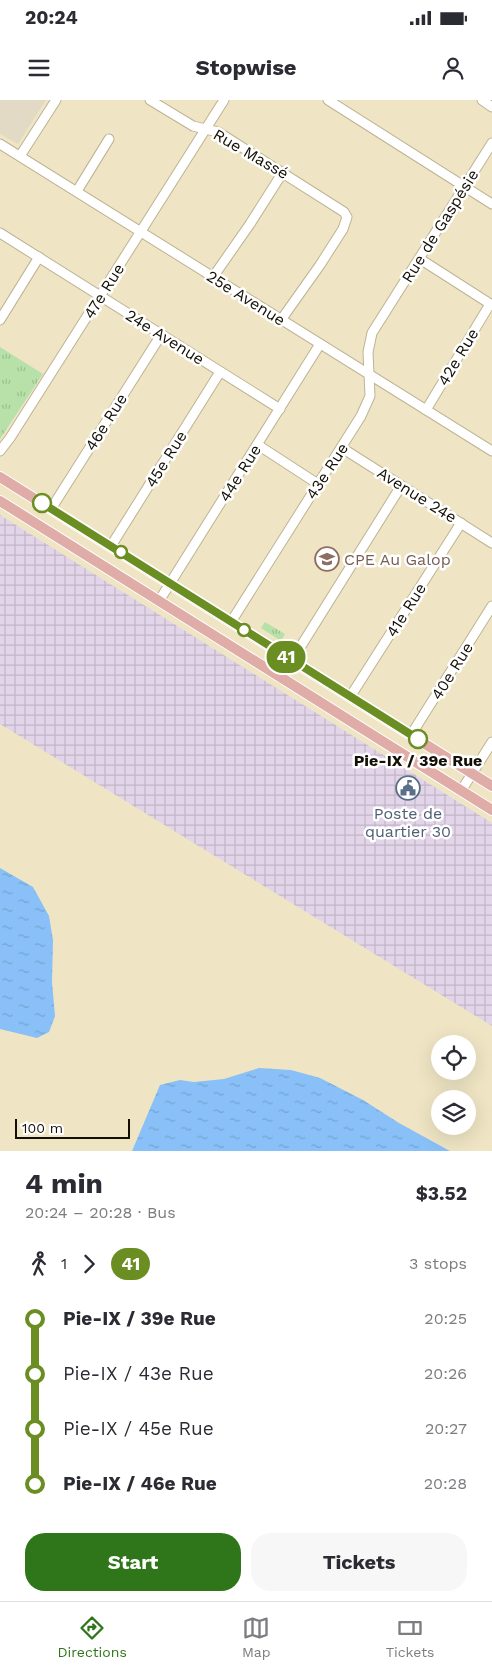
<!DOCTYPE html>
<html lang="en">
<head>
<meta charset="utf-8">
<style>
	:root { --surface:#fff; --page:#f7f7f7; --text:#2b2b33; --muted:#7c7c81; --line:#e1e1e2; --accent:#2e7619 }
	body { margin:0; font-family:"Work Sans",sans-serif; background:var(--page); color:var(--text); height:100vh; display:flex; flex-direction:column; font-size:19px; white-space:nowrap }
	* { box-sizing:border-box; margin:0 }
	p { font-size:16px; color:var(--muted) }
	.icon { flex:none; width:28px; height:28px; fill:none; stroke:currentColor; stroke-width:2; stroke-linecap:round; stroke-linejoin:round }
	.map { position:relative; height:1051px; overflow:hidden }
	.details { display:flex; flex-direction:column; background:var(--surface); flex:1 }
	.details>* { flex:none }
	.badge { padding:0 10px; border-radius:16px; font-size:18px; line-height:32px }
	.fabs { position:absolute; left:431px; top:935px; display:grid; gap:10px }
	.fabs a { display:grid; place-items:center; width:45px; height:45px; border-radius:50%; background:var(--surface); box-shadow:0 5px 20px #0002; font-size:25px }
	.scale { position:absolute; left:15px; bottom:12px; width:115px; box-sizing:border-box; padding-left:5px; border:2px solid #130f05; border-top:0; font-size:14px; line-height:18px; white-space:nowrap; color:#130f05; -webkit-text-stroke:4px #fff; paint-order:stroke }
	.map>.badge { position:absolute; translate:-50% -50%; box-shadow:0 0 0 2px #fff }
	.legs { display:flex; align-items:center; gap:8px; height:55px; padding:0 25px; font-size:16px }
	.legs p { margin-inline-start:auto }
	.head { display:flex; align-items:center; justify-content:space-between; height:85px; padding:0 25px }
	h1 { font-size:28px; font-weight:700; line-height:38px }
	.action { display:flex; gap:10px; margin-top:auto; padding:10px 25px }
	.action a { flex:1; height:58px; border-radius:20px; background:var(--accent); color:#fff; font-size:20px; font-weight:700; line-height:58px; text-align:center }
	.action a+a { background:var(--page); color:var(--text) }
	ul { padding:0 25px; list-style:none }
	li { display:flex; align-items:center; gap:18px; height:55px; font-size:19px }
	li i { display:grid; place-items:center; width:8px; height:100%; margin:0 6px; background:currentColor }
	li i::after { content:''; width:12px; height:12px; margin:-6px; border:4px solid; border-radius:50%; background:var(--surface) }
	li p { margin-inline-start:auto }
	li:first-child i { background:linear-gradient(#0000 50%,currentColor 0) }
	li:last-child i { background:linear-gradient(currentColor 50%,#0000 0) }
	.status { display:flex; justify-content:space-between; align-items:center; height:35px; padding:0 25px; background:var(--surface); direction:ltr }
	.status svg { height:14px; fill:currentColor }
	header { display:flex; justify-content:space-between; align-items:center; height:65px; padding:0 25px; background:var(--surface); font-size:22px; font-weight:700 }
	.tabs { display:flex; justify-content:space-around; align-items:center; height:70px; border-top:1px solid var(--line); background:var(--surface); font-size:14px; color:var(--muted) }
	.tabs a { display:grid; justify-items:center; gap:2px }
	.tabs .on { color:var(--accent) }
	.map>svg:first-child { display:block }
	.industrial { fill:url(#industrial-grid) }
	.education { fill:#e3dac5 }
	.park { fill:url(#park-tufts) }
	.water { fill:url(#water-ripples) }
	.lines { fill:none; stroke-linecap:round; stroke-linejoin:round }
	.minor-casing { stroke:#bdb394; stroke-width:11 }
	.major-casing { stroke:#fff; stroke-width:12 }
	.minor { stroke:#fff; stroke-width:9 }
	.major { stroke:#dfaca8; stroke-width:10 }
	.line-1-casing { stroke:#fff; stroke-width:11 }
	.line-1 { stroke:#6b8e23; stroke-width:8 }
	.stop-1-dot { fill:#fff; stroke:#6b8e23; stroke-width:2.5 }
	.labels { text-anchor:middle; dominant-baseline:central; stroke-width:5; stroke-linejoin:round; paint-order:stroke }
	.street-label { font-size:16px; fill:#130f05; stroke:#fff }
	.education-label { font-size:16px; fill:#785e54; stroke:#fff; text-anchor:start }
	.stop-label { font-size:16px; font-weight:bold; fill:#130f05; stroke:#fff }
	.service-label { font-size:16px; fill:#4e5e75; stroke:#fff }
</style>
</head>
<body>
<div class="status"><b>20:24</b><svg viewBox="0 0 49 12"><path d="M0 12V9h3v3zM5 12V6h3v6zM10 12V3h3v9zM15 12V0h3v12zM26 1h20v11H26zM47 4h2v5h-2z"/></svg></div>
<header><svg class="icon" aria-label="menu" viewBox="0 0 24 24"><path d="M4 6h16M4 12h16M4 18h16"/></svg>Stopwise<svg class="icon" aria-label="person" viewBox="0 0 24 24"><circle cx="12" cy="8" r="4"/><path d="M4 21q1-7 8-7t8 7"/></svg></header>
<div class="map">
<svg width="492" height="1051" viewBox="0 0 492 1051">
	<defs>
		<pattern id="industrial-grid" width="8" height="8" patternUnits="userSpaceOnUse" patternTransform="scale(1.25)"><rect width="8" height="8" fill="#e3d5e9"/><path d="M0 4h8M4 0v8" fill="none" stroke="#c2b6c6"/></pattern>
		<pattern id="park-tufts" width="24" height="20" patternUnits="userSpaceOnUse" patternTransform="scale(1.25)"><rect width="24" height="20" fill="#b7e1a8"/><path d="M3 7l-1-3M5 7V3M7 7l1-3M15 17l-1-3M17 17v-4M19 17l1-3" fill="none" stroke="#9cc08f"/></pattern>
		<pattern id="water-ripples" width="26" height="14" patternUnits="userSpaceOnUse" patternTransform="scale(1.25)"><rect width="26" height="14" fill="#88c0f7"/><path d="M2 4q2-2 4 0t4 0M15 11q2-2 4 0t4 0" fill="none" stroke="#74a4d2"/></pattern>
	</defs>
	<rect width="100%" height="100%" fill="#efe5c4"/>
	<polygon class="industrial" points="0,415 492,723 492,926 0,624"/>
	<polygon class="education" points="0,0 46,0 18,44 0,34"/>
	<g class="park">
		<polygon points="0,247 43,274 0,339"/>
		<polygon points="265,522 285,534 281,541 261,528"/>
	</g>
	<g class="water">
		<polygon points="0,768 33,787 49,816 53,840 52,882 55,916 49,932 37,938 0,929"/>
		<polygon points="259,968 291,970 320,978 363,1000 399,1023 450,1051 132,1051 160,985 180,980 194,982 224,979"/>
	</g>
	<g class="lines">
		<g class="minor-casing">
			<g id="minor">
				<polyline points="150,0 193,26 218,32 344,112 347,117 343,129 320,165 281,220"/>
				<polyline points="328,0 492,104"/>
				<polyline points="482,0 492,7"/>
				<polyline points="0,44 492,351"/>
				<polyline points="20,56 56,0"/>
				<polyline points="77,91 109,39"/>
				<polyline points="0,133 280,309"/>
				<polyline points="420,159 492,205"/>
				<polyline points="213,177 250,124 283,72"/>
				<polyline points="0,220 39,157"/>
				<polyline points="426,310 490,204"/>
				<polyline points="258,345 318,384"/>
				<polyline points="342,348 492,443"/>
				<polyline points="0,351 10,338 224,0"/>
				<polyline points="51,409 161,235"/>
				<polyline points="111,446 220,272"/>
				<polyline points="159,501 320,244"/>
				<polyline points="231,522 361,316 370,296 368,252 372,233 492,43"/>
				<polyline points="281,578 401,386"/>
				<polyline points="350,597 461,423"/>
				<polyline points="411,635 492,506"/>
				<polyline points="461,691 492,642"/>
			</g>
		</g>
		<g class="major-casing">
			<g id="major">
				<polyline points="0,377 492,686"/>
				<polyline points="0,401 492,710"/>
			</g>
		</g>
		<use href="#minor" class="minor"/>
		<use href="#major" class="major"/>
	</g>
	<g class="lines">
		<g class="line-1-casing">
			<polyline id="line-1" points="42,403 418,639"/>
		</g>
		<use href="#line-1" class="line-1"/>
	</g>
	<defs>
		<g id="school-ring" transform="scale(1.25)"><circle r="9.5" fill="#fff" stroke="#8d6e63" stroke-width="1.5"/><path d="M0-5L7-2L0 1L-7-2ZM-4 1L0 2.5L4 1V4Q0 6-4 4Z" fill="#8d6e63"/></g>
		<g id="civic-ring" transform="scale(1.25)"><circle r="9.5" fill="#fff" stroke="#5c6f8a" stroke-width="1.5"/><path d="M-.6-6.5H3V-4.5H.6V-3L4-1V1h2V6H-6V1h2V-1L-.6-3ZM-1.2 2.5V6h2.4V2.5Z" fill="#5c6f8a"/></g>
	</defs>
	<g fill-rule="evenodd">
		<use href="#school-ring" x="327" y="459"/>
		<use href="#civic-ring" x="408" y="688"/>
	</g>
	<g class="stop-1-dot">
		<circle cx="42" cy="403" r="9"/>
		<circle cx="121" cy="452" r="6"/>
		<circle cx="244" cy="530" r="6"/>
		<circle cx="418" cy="639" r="9"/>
	</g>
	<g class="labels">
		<g class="street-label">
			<text transform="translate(251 54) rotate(30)">Rue Massé</text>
			<text transform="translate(440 126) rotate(-58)">Rue de Gaspésie</text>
			<text transform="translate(104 191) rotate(-58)">47e Rue</text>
			<text transform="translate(246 198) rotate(32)">25e Avenue</text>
			<text transform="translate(165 237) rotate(32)">24e Avenue</text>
			<text transform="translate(458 257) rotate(-59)">42e Rue</text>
			<text transform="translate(106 322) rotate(-58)">46e Rue</text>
			<text transform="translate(166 359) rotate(-58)">45e Rue</text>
			<text transform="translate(327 371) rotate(-57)">43e Rue</text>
			<text transform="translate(240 373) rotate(-58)">44e Rue</text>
			<text transform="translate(417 395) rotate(32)">Avenue 24e</text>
			<text transform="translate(406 510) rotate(-58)">41e Rue</text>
			<text transform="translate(452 571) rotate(-58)">40e Rue</text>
		</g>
		<g class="education-label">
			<text x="344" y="459">CPE Au Galop</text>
		</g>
		<g class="stop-label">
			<text x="418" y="660">Pie-IX / 39e Rue</text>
		</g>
		<g class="service-label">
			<text x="408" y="713">Poste de<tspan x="408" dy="18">quartier 30</tspan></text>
		</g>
	</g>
</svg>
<div class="fabs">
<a><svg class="icon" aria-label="locate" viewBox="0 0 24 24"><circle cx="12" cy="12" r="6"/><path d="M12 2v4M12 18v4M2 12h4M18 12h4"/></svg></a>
<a><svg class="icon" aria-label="layers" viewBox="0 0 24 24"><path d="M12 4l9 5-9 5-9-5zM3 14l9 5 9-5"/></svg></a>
</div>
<div class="scale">100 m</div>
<b class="badge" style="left:286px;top:557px;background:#6b8e23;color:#fff">41</b>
</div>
<section class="details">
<div class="head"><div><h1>4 min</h1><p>20:24 – 20:28 · Bus</p></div><b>$3.52</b></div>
<div class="legs"><svg class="icon" aria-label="walk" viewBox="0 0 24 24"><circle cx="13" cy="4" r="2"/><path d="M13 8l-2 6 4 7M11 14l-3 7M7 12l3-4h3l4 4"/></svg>1<svg class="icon" aria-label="forward" viewBox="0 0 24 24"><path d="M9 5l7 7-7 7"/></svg><b class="badge" style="background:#6b8e23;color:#fff">41</b><p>3 stops</p></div>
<ul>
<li><i style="color:#6b8e23"></i><b>Pie-IX / 39e Rue</b><p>20:25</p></li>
<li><i style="color:#6b8e23"></i><span>Pie-IX / 43e Rue</span><p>20:26</p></li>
<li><i style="color:#6b8e23"></i><span>Pie-IX / 45e Rue</span><p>20:27</p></li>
<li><i style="color:#6b8e23"></i><b>Pie-IX / 46e Rue</b><p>20:28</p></li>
</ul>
<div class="action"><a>Start</a><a>Tickets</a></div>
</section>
<nav class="tabs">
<a class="on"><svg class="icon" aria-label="directions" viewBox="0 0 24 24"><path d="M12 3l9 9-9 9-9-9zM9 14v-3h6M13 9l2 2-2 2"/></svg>Directions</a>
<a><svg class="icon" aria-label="map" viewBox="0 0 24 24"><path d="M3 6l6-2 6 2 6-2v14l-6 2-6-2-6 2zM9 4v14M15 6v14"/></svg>Map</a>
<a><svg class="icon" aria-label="tickets" viewBox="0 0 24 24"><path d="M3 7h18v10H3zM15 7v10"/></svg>Tickets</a>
</nav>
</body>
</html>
